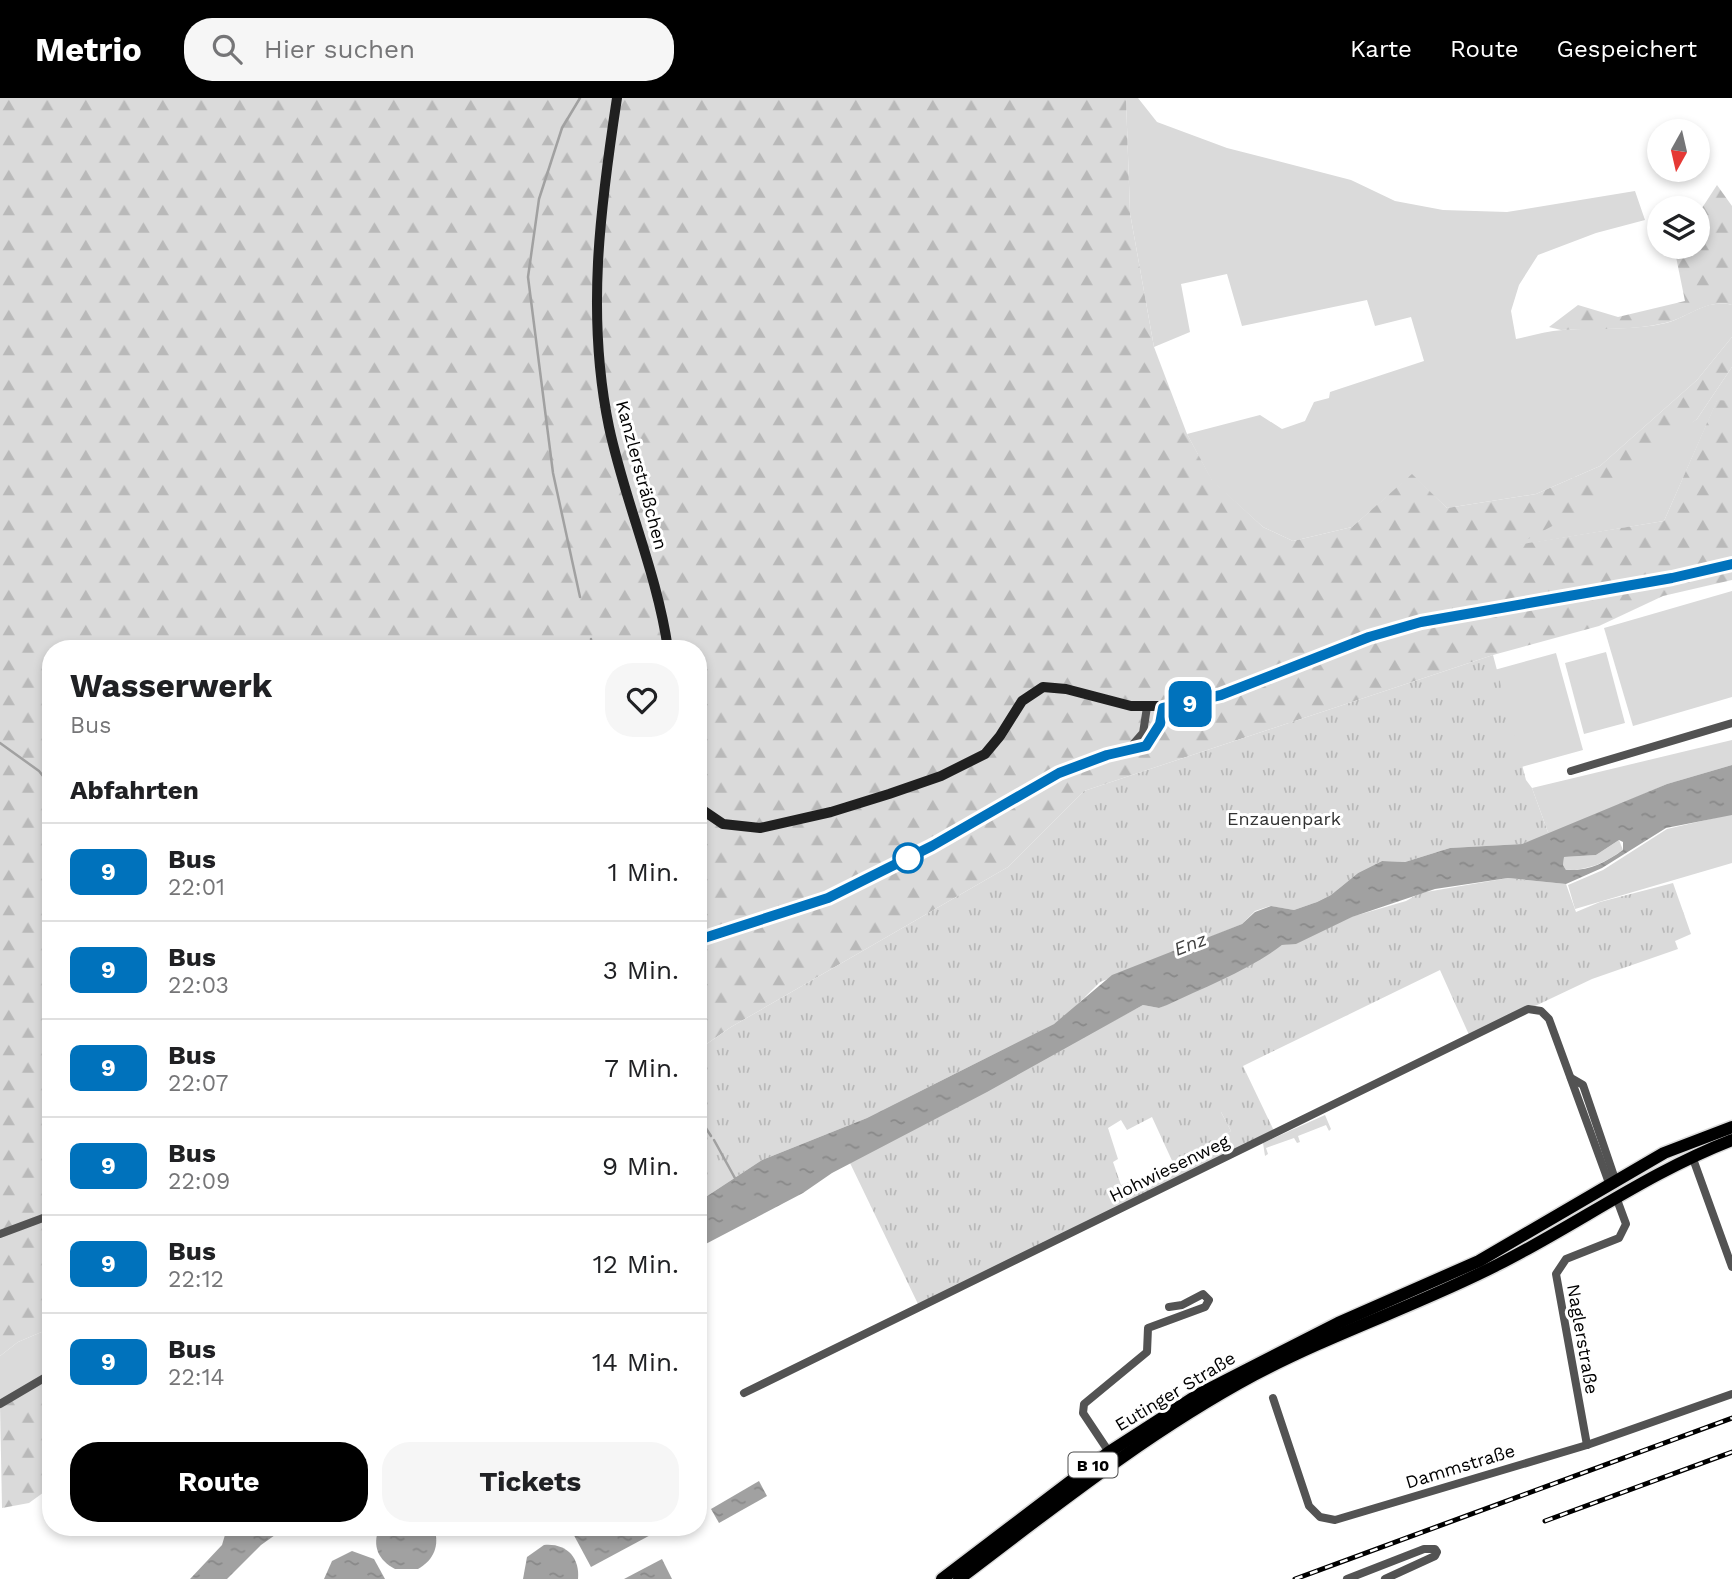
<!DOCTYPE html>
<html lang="de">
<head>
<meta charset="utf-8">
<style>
	:root { --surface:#fff; --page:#f6f6f6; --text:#202124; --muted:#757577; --line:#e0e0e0; --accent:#000 }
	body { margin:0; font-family:"Work Sans",sans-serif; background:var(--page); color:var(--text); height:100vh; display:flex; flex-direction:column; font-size:26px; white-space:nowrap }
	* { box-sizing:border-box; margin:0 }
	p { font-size:23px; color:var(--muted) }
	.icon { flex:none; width:38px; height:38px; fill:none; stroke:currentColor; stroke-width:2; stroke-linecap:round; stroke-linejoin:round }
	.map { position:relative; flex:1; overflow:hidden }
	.panel { position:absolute; left:42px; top:542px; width:665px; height:896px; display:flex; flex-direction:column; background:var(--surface); border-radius:28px; box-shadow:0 4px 10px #0003 }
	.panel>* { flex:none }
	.badge { padding:0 14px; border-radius:10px; font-size:24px; line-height:46px }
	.needle { width:46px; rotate:188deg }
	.buttons { position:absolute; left:1647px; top:21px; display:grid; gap:14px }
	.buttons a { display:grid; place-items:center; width:63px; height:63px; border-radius:50%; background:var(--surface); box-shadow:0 4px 10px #0003; font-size:35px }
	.map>.badge { position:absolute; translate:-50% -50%; box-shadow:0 0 0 4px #fff }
	h2 { padding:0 28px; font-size:26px; line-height:63px }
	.round { display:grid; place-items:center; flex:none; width:74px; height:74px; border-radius:28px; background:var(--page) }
	.overview { display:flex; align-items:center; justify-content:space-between; height:119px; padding:0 28px }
	h1 { font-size:33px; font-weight:700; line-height:52px }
	.cta { display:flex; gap:14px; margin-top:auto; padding:14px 28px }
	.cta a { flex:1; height:80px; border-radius:28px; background:var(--accent); color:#fff; font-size:28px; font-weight:700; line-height:80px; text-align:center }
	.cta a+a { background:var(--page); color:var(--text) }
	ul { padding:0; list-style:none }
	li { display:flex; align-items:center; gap:21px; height:98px; padding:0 28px; border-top:2px solid var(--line) }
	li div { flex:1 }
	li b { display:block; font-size:26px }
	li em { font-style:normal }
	li .badge { min-width:77px; font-weight:700; text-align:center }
	header { display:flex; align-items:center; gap:42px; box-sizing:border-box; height:98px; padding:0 35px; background:var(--accent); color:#fff }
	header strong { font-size:33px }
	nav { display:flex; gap:38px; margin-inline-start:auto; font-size:24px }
	.search { width:490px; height:63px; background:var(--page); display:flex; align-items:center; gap:18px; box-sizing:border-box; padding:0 24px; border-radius:28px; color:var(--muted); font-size:26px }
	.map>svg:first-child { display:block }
	.grass { fill:#dadada }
	.forest { fill:url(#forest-firs) }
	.park { fill:url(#park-tufts); fill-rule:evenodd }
	.water { fill:url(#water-ripples); fill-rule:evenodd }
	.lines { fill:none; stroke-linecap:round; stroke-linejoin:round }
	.stream { stroke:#a1a1a1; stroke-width:2.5 }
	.primary-casing { stroke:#dbdbdb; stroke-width:15 }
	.minor { stroke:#535353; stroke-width:8 }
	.secondary { stroke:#202020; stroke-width:10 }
	.primary { stroke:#000; stroke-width:12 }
	.rail-casing { stroke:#000; stroke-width:5 }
	.rail { stroke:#fff; stroke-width:2.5; stroke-dasharray:8; stroke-linecap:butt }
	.line-casing { stroke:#fff; stroke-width:16 }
	.line { stroke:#0072bc; stroke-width:10 }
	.stop-dot { fill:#fff; stroke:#0072bc; stroke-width:3.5 }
	.labels { text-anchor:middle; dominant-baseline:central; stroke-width:6; stroke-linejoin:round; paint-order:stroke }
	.shield { fill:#fff; stroke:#4c4c4c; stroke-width:2 }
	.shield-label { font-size:16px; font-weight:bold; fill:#000 }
	.street-label { font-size:18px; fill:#000; stroke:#fff }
	.park-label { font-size:18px; fill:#313131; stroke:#fff }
	.water-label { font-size:19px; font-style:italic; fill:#424242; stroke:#fff }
</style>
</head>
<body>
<header>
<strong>Metrio</strong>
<div class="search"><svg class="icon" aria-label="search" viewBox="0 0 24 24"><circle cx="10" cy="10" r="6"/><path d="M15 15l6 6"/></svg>Hier suchen</div>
<nav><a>Karte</a><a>Route</a><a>Gespeichert</a></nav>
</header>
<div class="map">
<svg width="1732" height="1481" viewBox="0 0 1732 1481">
	<defs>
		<pattern id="forest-firs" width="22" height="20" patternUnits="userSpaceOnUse" patternTransform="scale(1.75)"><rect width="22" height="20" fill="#dadada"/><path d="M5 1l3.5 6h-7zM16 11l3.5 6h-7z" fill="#b9b9b9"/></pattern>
		<pattern id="park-tufts" width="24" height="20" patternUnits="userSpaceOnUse" patternTransform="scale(1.75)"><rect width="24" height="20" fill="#dadada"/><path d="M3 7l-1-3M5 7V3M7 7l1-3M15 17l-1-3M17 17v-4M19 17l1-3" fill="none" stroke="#b9b9b9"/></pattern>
		<pattern id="water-ripples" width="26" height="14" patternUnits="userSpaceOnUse" patternTransform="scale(1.75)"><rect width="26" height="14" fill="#a1a1a1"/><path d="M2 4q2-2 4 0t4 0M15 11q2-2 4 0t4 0" fill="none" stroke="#898989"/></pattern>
	</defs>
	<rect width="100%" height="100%" fill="#fff"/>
	<g class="grass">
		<path d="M1126,0H1138L1157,24L1227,50L1351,82L1395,103L1443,112L1507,114L1635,93L1645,122L1596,135L1538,157L1519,187L1511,213L1516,241C1531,238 1547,233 1563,232C1597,229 1633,233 1666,225C1689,219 1707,200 1732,207V239L1697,282L1600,368L1536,396L1447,410L1412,377L1352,429L1293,443L1263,429L1212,383L1187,336L1260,317L1282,331L1305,323L1314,304L1329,300L1330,294L1424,263L1411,219L1375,228L1367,202L1242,228L1227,176L1181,186L1190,234L1154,249L1130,115Z"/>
		<polygon points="1732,269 1732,303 1717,303 1664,423 1514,448 1697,321"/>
		<polygon points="1732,493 1732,599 1633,628 1604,530"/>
		<polygon points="1606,554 1625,625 1584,636 1565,565"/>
		<polygon points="1556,555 1583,652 1438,692 1411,595"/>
		<polygon points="1732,642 1732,667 1667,686 1549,737 1532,690"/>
		<polygon points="1732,716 1732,765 1575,811 1568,787 1603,772 1667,731"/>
		<path d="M1619,742L1623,752C1604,765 1590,772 1566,772L1563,767L1564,759L1596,757Z"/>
		<polygon points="1160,1011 1221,1014 1231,1033 1209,1044"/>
		<polygon points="1325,1017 1331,1031 1329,1033 1326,1027 1298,1038 1300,1044 1297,1045 1294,1040 1266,1050 1268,1056 1265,1058 1263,1045"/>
		<polygon points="51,1230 51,1276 0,1306 0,1258 18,1244"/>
	</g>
	<g class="forest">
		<polygon points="0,0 1126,0 1130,115 1154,249 1187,336 1212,382 1263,429 1293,443 1352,429 1412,376 1447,410 1536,396 1600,368 1697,282 1732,239 1732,269 1697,321 1595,405 1517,447 1664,423 1717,302 1732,303 1732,482 1663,498 1599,528 1493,557 1084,693 1008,769 731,929 698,952 698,551 51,551 51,1230 18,1244 0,1258"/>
		<path d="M1717,87L1732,108V207C1707,200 1688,220 1665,225C1632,233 1595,230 1561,232L1549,229L1578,207L1618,219L1685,203L1674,149H1698V141L1706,139L1702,110Z"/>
		<polygon points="51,1276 51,1389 29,1405 2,1410 0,1306"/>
	</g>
	<g class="park">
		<polygon points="1493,557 1526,682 1532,690 1549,737 1522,746 1450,750 1405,764 1382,763 1358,775 1331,797 1317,804 1294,812 1270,808 1255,813 1242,826 1100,884 1068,916 1054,926 867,1020 762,1062 698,1104 698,952 731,929 1008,769 1084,693"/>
		<path d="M1508,780L1566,786L1576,814L1600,804L1673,785L1691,836L1675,843L1678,851L1592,881L1470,939L1440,872L1243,968L1274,1033L918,1206L850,1065L1143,907L1159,910L1224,879L1282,847L1296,845L1351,819L1406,803L1420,795ZM1221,1014L1231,1033L1209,1043L1200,1024ZM1152,1019L1174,1067L1121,1087L1113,1064L1118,1061L1108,1030L1121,1022L1127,1032Z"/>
	</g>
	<g class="water">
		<path d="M1732,667V717L1666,730L1602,770L1566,786L1508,780L1435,791L1352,819L1296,846L1282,847C1251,871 1205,889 1167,907L1159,910L1143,907L987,994L832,1075L803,1095L698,1150V1104L762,1062L867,1020L1054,926L1112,877L1242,826L1255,814L1271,808L1294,812L1317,804L1331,797L1358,775L1382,763L1405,764L1450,750L1522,746L1667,686ZM1619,742L1623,744V752C1604,765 1590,773 1566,772L1563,767L1564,759L1596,757Z"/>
		<polygon points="759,1383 767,1398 719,1425 711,1411"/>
		<polygon points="227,1430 285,1430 261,1447 227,1481 190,1481 222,1447"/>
		<path d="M379,1430H434C440,1447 434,1462 418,1471H395C378,1462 372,1448 379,1430Z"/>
		<polygon points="570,1430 656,1430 658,1433 591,1469"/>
		<path d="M544,1447C566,1445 580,1459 578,1481H523L527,1459Z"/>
		<polygon points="352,1453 374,1461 385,1481 324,1481 332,1463"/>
		<polygon points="662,1461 672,1481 624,1481"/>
	</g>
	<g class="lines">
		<g class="stream">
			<polyline points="580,499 553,375 528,179 539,101 562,30 580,0"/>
			<polyline points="591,541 592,551"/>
			<polyline points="0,645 39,673 51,688"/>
			<polyline points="698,1018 711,1038"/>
			<polyline points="714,1042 736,1082"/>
		</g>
		<g class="primary-casing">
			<g id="primary">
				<polyline points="942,1481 1109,1354 1199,1296 1338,1225 1479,1163 1664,1055 1732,1029"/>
				<path d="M959,1481C1054,1409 1148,1334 1254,1277C1333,1235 1419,1207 1499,1166C1578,1126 1649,1074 1732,1042"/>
			</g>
		</g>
		<g class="minor">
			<polyline points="1129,651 1143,635 1147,609"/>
			<polyline points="1571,673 1732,625"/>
			<polyline points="698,842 828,800 932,748 1059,675 1107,657 1145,648 1160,626 1163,610"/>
			<polyline points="1571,980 1583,987 1615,1081"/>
			<polyline points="1692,1058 1732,1169"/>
			<polyline points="0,1136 51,1117"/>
			<polyline points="744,1295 1528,911 1541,913 1549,921 1609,1085"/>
			<polyline points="1273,1300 1309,1408 1320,1419 1335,1422 1587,1347 1732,1296"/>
			<polyline points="0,1306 51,1276"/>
			<polyline points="1587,1347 1556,1176 1566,1161 1619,1140 1626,1126 1616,1099"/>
			<polyline points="1109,1354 1083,1315 1084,1306 1147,1254 1148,1230 1205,1209 1209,1202 1203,1196 1182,1207 1169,1209"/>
			<polyline points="1347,1481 1424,1451 1435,1451 1437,1454 1435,1458 1385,1481"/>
		</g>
		<g class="secondary">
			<path d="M617,0C600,111 586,218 609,329C625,404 657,475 668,551"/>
			<polyline points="698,709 723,726 760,730 831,714 889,696 941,678 985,656 1000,638 1022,603 1043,589 1066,591 1131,608 1179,608 1221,597 1369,539 1421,524 1672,480 1732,466"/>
		</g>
		<use href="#primary" class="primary"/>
		<g class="rail-casing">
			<g id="rail">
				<polyline points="1545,1423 1732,1354"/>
				<polyline points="1295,1481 1732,1320"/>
			</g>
		</g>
		<use href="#rail" class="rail"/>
	</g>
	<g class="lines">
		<g class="line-casing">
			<polyline id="line" points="698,842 828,800 932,748 1059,675 1107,657 1146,648 1160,626 1163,610 1221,597 1369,539 1421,524 1672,480 1732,466"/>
		</g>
		<use href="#line" class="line"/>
	</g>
	<circle class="stop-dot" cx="908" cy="760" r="14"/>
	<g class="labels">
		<rect class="shield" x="1068.5" y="1354.5" width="49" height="25" rx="5"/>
		<g class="shield-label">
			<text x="1093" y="1367">B 10</text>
		</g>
		<g class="street-label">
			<text transform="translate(642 377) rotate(75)">Kanzlersträßchen</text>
			<text transform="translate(1169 1070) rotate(-26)">Hohwiesenweg</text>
			<text transform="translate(1583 1241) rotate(80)">Naglerstraße</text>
			<text transform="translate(1175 1293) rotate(-31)">Eutinger Straße</text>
			<text transform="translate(1460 1368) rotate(-17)">Dammstraße</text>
		</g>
		<g class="park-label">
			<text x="1284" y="720">Enzauenpark</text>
		</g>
		<g class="water-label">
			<text transform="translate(1190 846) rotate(-21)">Enz</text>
		</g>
	</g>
</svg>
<div class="buttons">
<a><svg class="needle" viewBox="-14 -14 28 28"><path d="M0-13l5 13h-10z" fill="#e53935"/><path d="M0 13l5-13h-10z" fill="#757577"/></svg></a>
<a><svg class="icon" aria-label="layers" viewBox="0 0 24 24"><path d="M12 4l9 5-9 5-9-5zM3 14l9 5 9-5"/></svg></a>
</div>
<b class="badge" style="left:1190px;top:606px;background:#0072bc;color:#fff">9</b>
<section class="panel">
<div class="overview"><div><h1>Wasserwerk</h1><p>Bus</p></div><a class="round"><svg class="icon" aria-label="heart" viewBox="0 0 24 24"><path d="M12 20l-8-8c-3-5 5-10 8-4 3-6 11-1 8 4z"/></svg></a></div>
<h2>Abfahrten</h2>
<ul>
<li><span class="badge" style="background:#0072bc;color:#fff">9</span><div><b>Bus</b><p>22:01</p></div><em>1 Min.</em></li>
<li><span class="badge" style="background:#0072bc;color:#fff">9</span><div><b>Bus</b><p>22:03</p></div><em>3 Min.</em></li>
<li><span class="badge" style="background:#0072bc;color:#fff">9</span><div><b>Bus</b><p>22:07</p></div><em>7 Min.</em></li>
<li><span class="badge" style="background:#0072bc;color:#fff">9</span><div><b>Bus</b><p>22:09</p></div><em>9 Min.</em></li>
<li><span class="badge" style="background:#0072bc;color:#fff">9</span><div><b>Bus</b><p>22:12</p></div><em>12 Min.</em></li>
<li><span class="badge" style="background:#0072bc;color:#fff">9</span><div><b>Bus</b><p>22:14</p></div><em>14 Min.</em></li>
</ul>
<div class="cta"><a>Route</a><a>Tickets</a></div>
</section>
</div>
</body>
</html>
